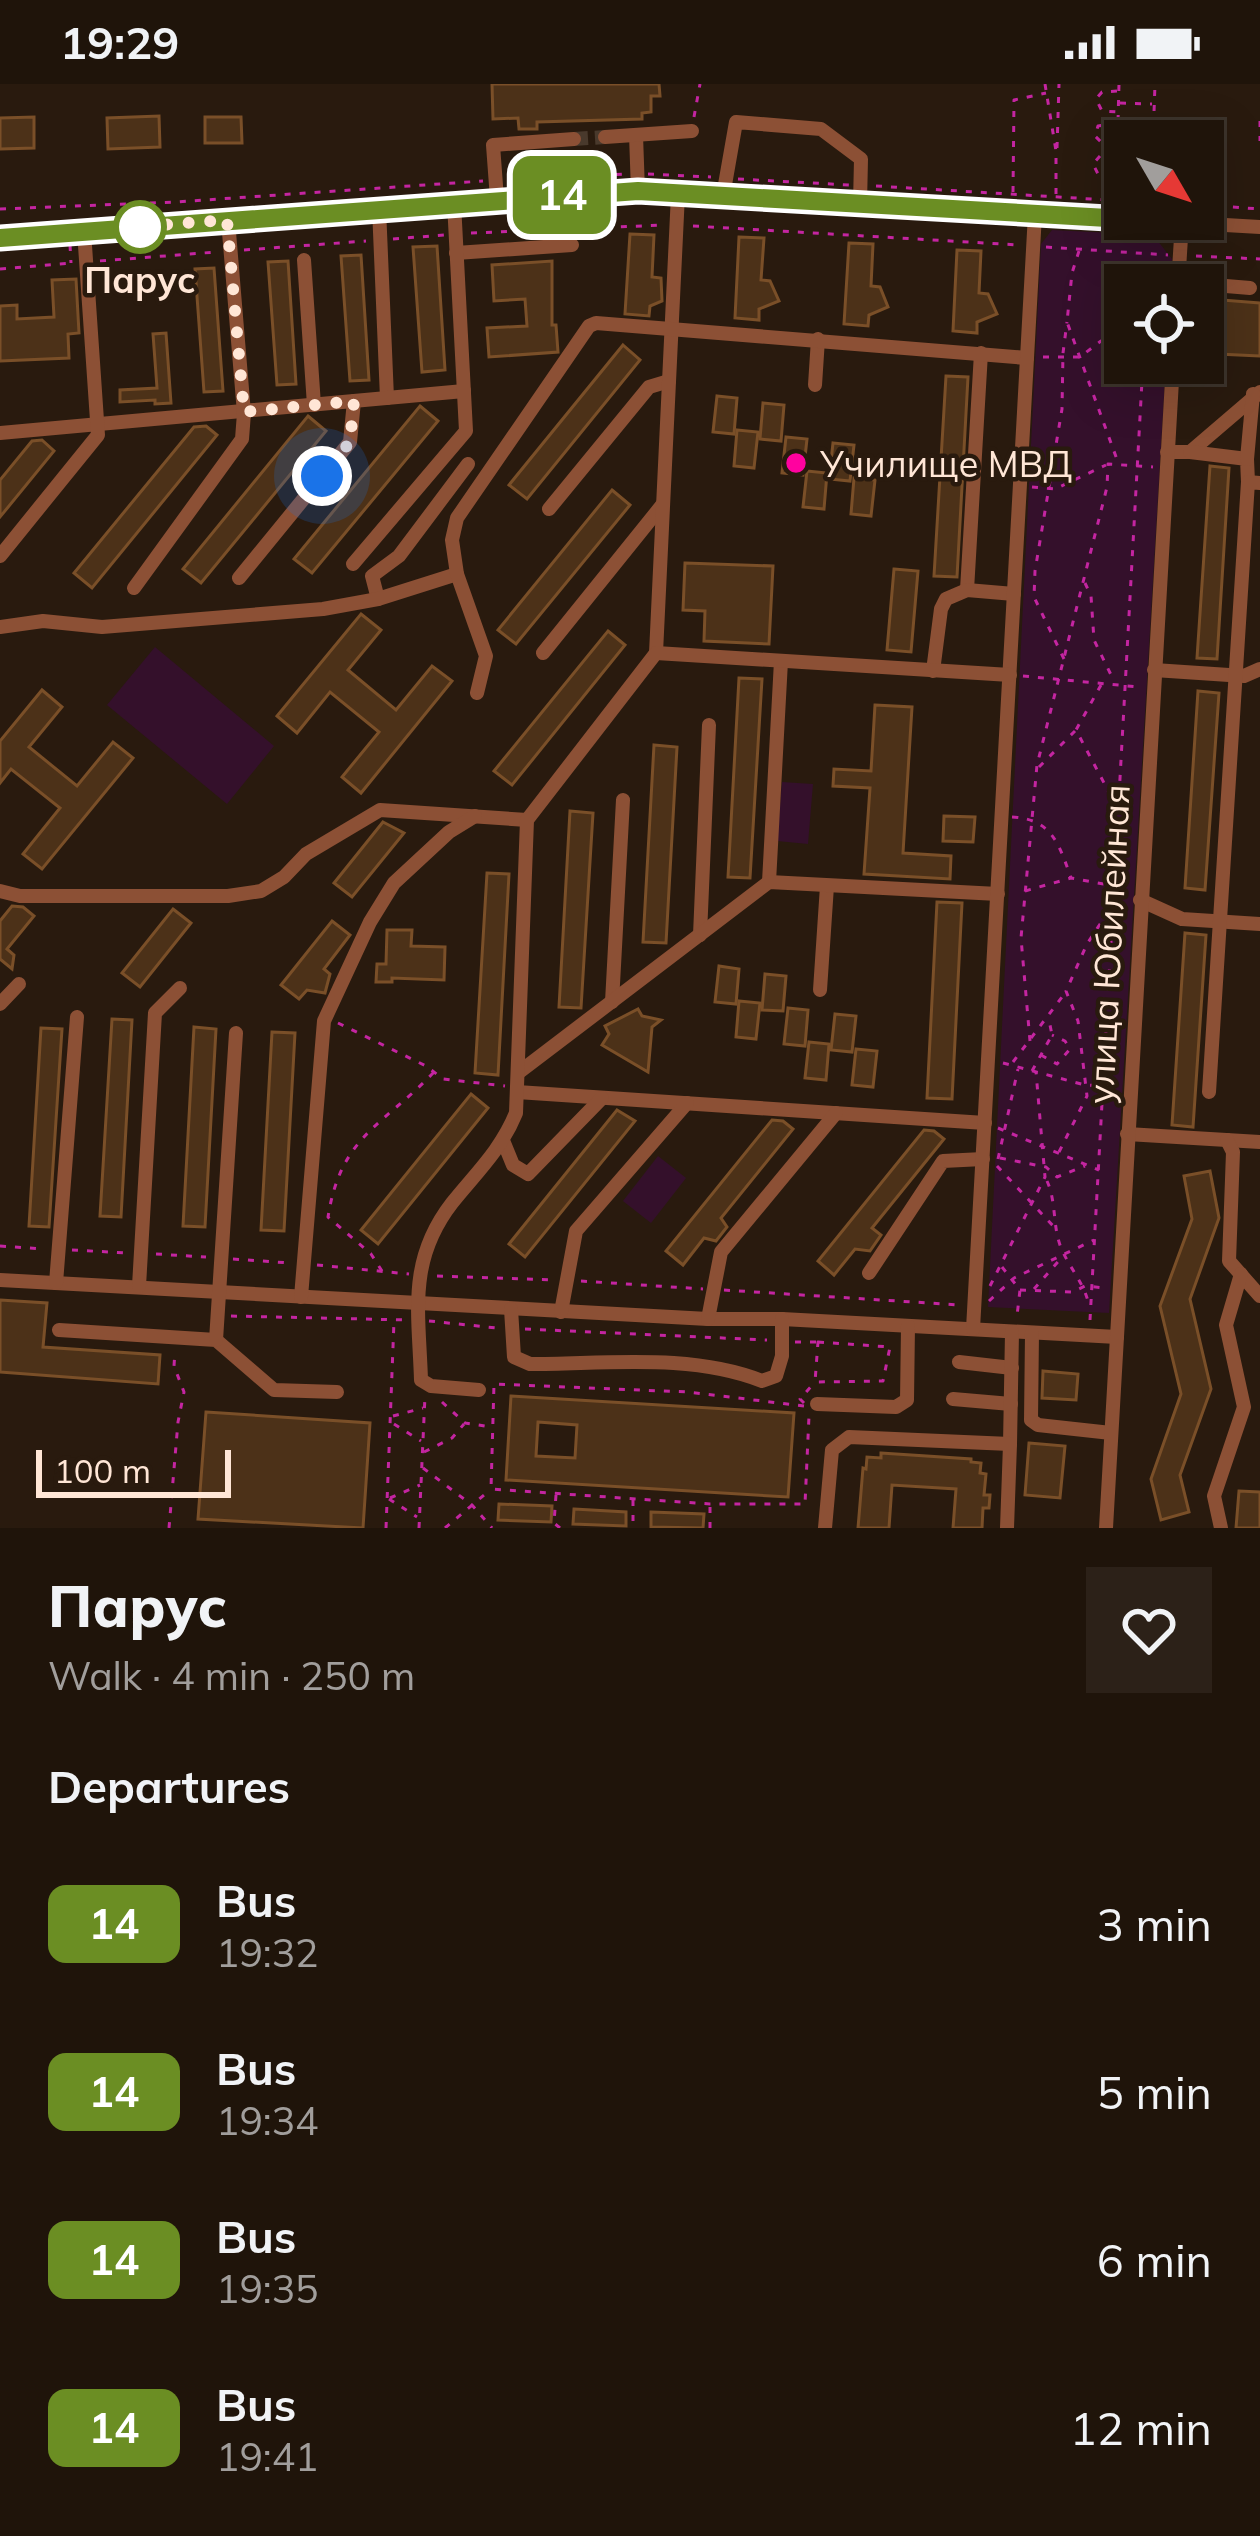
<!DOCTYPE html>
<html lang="en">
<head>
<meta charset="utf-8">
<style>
	:root { --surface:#1f140a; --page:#2c2118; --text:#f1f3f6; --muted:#a19e9c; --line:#3c332b }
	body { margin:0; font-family:Mulish,sans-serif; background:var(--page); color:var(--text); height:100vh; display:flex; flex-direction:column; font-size:45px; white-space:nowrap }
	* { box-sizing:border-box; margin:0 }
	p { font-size:39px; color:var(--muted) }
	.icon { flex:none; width:66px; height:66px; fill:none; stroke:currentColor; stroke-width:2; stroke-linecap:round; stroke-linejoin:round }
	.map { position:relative; height:1444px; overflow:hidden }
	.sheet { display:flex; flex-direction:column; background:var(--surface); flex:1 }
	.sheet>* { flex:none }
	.badge { padding:0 24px; border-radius:18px; font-size:42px; line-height:78px }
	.needle { width:78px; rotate:129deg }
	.fabs { position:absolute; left:1104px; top:36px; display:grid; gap:24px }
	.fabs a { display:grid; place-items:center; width:120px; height:120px; border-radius:0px; background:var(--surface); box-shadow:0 12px 48px #0002,0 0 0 3px var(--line); font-size:60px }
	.scale { position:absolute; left:36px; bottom:30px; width:195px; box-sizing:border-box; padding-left:12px; border:6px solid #ffe6d6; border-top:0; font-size:33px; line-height:42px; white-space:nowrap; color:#ffe6d6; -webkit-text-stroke:9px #291a0e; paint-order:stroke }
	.you { position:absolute; width:60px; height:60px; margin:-30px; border:9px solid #fff; border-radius:50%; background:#1a73e8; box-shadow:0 0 0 18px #1a73e833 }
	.map>.badge { position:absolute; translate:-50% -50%; box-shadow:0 0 0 6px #fff }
	h2 { padding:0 48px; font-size:45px; line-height:108px }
	.round { display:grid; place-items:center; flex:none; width:126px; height:126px; border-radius:0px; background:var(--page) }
	.headline { display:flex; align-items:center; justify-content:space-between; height:204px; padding:0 48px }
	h1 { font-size:57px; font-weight:800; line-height:90px }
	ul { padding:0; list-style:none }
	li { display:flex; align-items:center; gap:36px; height:168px; padding:0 48px }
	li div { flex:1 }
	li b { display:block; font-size:45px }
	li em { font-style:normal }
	li .badge { min-width:132px; font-weight:700; text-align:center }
	.status { display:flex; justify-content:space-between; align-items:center; height:84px; padding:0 60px; background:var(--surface); direction:ltr }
	.status svg { height:33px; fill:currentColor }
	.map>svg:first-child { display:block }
	.green { fill:#34102b }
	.building { fill:#4c3118; stroke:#7a4f28; stroke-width:3; fill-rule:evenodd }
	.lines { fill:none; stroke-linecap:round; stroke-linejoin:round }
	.minor-tunnel { stroke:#49392c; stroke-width:14; stroke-dasharray:14 7; stroke-linecap:butt }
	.path { stroke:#c425a1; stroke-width:3; stroke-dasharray:6 9; stroke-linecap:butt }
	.minor { stroke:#8c5035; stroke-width:14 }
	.line-casing { stroke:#fff; stroke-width:27 }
	.line { stroke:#6b8e23; stroke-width:18 }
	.walk { stroke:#ffe6d6; stroke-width:12; stroke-dasharray:0 21.6 }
	.stop-dot { fill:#fff; stroke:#6b8e23; stroke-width:6 }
	.poi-dot { fill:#ff029f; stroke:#291a0e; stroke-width:4.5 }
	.labels { text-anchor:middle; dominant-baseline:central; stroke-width:9; stroke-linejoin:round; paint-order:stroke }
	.stop-label { font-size:36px; font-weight:bold; fill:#ffe6d6; stroke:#291a0e }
	.poi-label { font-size:36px; fill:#ffe6d6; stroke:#291a0e; text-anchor:start }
	.street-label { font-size:36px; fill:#ffe6d6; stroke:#291a0e }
</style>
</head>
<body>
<div class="status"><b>19:29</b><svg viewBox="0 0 49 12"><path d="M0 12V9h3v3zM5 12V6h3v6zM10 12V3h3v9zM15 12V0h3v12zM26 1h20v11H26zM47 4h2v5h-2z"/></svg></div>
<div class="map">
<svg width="1260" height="1444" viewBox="0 0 1260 1444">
	<rect width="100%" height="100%" fill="#291a0e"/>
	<g class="green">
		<polygon points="1052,146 1153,151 1172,175 1171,201 1125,201 1125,279 1166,279 1109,1229 988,1223 1041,160"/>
		<polygon points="155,563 274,662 227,720 107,621"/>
		<polygon points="782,698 813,700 808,760 777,757"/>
		<polygon points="658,1072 686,1094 651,1139 623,1117"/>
	</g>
	<g class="building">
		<polygon points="492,0 659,0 660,12 651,12 651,28 642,29 642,35 537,38 537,45 519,45 518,34 493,35"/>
		<polygon points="159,32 160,63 108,65 107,34"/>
		<polygon points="34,33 34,64 0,65 0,34"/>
		<polygon points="205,33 241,33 242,59 205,59"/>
		<polygon points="630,150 654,151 652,193 661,194 662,217 650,222 649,232 625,230"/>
		<polygon points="739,153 764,154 761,196 770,197 779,217 759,225 759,236 735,234"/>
		<polygon points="849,159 873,160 871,202 880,203 888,223 869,231 868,242 844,240"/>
		<polygon points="437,162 445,286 422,288 413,163"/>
		<polygon points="957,166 981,167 979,209 988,210 997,230 977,238 977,249 953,247"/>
		<polygon points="361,171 369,296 350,297 341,172"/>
		<polygon points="288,177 296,300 277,301 268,178"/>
		<polygon points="552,177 552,241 556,241 558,268 489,273 487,244 527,242 525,215 494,217 492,181"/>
		<polygon points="214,184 223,307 204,308 195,185"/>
		<polygon points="76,195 79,249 68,250 69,274 0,277 0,222 17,221 17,235 54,233 52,196"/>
		<polygon points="1222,216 1260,219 1260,272 1218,270"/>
		<polygon points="166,249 171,319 155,320 155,316 120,318 120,306 157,304 153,250"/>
		<polygon points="623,261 640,276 527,415 509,401"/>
		<polygon points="946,292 968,293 957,493 934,492"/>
		<polygon points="717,312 737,314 734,350 713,348"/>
		<polygon points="763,319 784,321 781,357 760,355"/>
		<polygon points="420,322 438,337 312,489 294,475"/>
		<polygon points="308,332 326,347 201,499 183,485"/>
		<polygon points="206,342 217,351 92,504 74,489 194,343"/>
		<polygon points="737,346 758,348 754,384 734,382"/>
		<polygon points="786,353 807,355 803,391 782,389"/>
		<polygon points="42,356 54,367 0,433 0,396 32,357"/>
		<polygon points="833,359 854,361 850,397 829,395"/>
		<polygon points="1210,382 1229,384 1217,575 1197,574"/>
		<polygon points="807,387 827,389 824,425 803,423"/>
		<polygon points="854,394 875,396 871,432 851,430"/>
		<polygon points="612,406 630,421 516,560 498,546"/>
		<polygon points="685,479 773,482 769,560 704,557 705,527 683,526"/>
		<polygon points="894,485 918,487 911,568 887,566"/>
		<polygon points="361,530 381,546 348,586 396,626 432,582 452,597 361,709 342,693 379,648 330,608 297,649 277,632"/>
		<polygon points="608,547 625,561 512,701 494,687"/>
		<polygon points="739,594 762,595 750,794 728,793"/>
		<polygon points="42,606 62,623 29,663 77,702 113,658 133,674 42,785 23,770 60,724 11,685 0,699 0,657"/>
		<polygon points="1198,607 1219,609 1205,806 1185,804"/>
		<polygon points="875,621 912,623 903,769 951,772 950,795 864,790 870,704 833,702 834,685 871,687"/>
		<polygon points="654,661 677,663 666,859 643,858"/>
		<polygon points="570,727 593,729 581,924 559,923"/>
		<polygon points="944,732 975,733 973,758 943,757"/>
		<polygon points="383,738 404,749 352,813 334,799"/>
		<polygon points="487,789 509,790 498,991 475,989"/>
		<polygon points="937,818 962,819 952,1015 927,1014"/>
		<polygon points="12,822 23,823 34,832 7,865 14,871 12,885 0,875 0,837"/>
		<polygon points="173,825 191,839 140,903 122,889"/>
		<polygon points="332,837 350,851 324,885 330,890 325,909 307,906 299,915 281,901"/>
		<polygon points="387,846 412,846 411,862 445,863 444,896 392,894 392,898 376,898 377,880 386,880"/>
		<polygon points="1185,849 1206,851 1193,1043 1172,1041"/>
		<polygon points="719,882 739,885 736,920 715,918"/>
		<polygon points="765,890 786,892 783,927 762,926"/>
		<polygon points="739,917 760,919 756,955 736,953"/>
		<polygon points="788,924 808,926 805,962 784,960"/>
		<polygon points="638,925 642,932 661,936 652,943 648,988 602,961 609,950 605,942"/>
		<polygon points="835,930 856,932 852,968 831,966"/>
		<polygon points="112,935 132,936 121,1133 100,1132"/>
		<polygon points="194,943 216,945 205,1143 183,1142"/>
		<polygon points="41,944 62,945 49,1143 29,1142"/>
		<polygon points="272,948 295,949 284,1147 261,1146"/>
		<polygon points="809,958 829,960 826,996 805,994"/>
		<polygon points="856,965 877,967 873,1003 852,1001"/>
		<polygon points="471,1010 488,1024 378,1160 361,1146"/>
		<polygon points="617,1026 635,1037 525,1173 509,1160"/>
		<polygon points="772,1036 783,1037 793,1045 721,1134 727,1143 716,1157 704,1154 683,1181 666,1167"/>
		<polygon points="924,1046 934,1047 944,1055 872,1144 881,1151 870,1167 855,1165 834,1191 818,1177"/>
		<polygon points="1210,1087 1219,1134 1190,1215 1211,1305 1180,1391 1189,1428 1161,1436 1151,1395 1181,1310 1160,1222 1192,1135 1184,1092"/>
		<polygon points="0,1216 47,1219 43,1263 160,1271 158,1300 0,1288"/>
		<polygon points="1043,1287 1078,1290 1076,1316 1042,1314"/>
		<path d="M511,1312L794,1329L788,1413L506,1396ZM538,1338L577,1341L575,1374L536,1372Z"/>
		<polygon points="206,1328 370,1339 363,1444 198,1435"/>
		<polygon points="1029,1359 1065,1362 1060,1414 1025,1411"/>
		<polygon points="881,1369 971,1375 971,1378 981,1379 980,1389 986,1390 984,1411 990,1411 989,1424 983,1424 982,1444 953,1444 956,1405 892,1401 889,1444 858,1444 863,1384 866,1385 867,1373 881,1374"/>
		<polygon points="1239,1407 1260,1408 1260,1444 1236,1444"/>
		<polygon points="499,1420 552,1422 551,1438 498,1436"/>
		<polygon points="574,1425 626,1428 626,1442 573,1440"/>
		<polygon points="651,1428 704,1430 703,1444 651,1443"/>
	</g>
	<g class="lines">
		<polyline class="minor-tunnel" points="574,55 605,53"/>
		<g class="path">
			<polyline points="1045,0 1056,67 1056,111"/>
			<polyline points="1117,7 1102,8 1096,15 1102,27 1118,28"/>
			<polyline points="1120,19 1152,20"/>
			<polyline points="694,33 700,0"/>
			<polyline points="1155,37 1175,48 1174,57"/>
			<polyline points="1260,37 1260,57"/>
			<polyline points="1116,39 1098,42 1095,52 1102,59 1117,60"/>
			<polyline points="1119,52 1151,53"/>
			<polyline points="1153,57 1155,0"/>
			<polyline points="1057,64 1059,0"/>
			<polyline points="1115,72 1100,72 1093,80 1098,90 1117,92"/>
			<polyline points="648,90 711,93"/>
			<polyline points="738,95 849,101"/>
			<polyline points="511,96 627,90"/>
			<polyline points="1203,97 1210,103 1212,122"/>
			<polyline points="876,102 1125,117"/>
			<polyline points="1013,108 1014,16 1046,9"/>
			<polyline points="1116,112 1119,0"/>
			<polyline points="1203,121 1260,125"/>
			<polyline points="0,125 175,118 483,97"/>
			<polyline points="693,142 1019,161"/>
			<polyline points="471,149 665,141"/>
			<polyline points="393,155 444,151"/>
			<polyline points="70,161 71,179"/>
			<polyline points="1046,163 1168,171"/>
			<polyline points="244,166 366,157"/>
			<polyline points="1079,167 1072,189 1067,238 1119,381"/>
			<polyline points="1196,172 1260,175"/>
			<polyline points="100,177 216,168"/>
			<polyline points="0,185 73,179"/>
			<polyline points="1146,201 1148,173"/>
			<polyline points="1043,273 1080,273 1101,257 1125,254"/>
			<polyline points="1032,403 1055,405 1106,381"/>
			<polyline points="1085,499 1091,512 1094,556 1114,597"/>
			<polyline points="1064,575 1034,513 1035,487 1062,325 1063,269 1067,238"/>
			<polyline points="1023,592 1139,603"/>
			<polyline points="1101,601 1076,646 1112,714 1118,715"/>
			<polyline points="1039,683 1075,647"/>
			<path d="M1012,733C1052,735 1059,760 1071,794"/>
			<polyline points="1025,807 1071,794 1114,802 1127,801"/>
			<polyline points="338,939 426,982 443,995 505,1002"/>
			<polyline points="1030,957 1021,854 1037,681 1107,403 1108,380 1153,383"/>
			<polyline points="1041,971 1057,980 1070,965 1065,957 1052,951"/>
			<polyline points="1013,978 1065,909"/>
			<polyline points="1003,979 1085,1001 1116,1002"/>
			<polyline points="1032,987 1052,951 1049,936"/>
			<polyline points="998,1044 1099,1086"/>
			<polyline points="1059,1068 1087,1012 1078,937 1066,907 1087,860 1112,822"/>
			<polyline points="1000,1074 1046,1083 1057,1093 1085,1082"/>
			<polyline points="998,1075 1018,985"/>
			<polyline points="997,1082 1056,1145"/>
			<path d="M1047,1097C1057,1119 1052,1144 1062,1166C1071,1186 1084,1199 1089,1221"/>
			<polyline points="0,1162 44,1165"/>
			<polyline points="72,1166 128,1169"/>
			<polyline points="156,1170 206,1173"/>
			<polyline points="233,1175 290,1179"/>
			<polyline points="317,1181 409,1190"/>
			<polyline points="1002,1183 1020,1206 1017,1232"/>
			<path d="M382,1187L371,1170L328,1133C341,1051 383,1042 434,988"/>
			<polyline points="437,1192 553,1196"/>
			<polyline points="581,1197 703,1205"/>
			<polyline points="990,1202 1045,1093 1036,988"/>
			<polyline points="1034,1205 1063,1172"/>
			<polyline points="724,1206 960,1221"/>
			<polyline points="1020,1206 1073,1208 1085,1202 1105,1204"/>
			<polyline points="989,1217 1014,1194 1094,1156"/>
			<polyline points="231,1232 408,1236"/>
			<polyline points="1090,1236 1143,279"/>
			<polyline points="429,1237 497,1244"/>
			<polyline points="525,1245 767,1256"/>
			<polyline points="795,1258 818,1258"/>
			<polygon points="818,1258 890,1263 883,1297 815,1298"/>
			<polyline points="442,1318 465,1339 491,1343"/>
			<polyline points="804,1319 800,1315 815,1298"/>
			<polyline points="804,1322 688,1308 494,1300 491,1405 710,1420 805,1420 809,1332"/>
			<polyline points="393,1332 423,1324"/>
			<polyline points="394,1340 421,1357"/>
			<polyline points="424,1368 452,1354 464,1340"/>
			<polyline points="423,1384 472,1421 492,1444"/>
			<polyline points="556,1411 554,1439 560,1444"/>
			<polyline points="390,1414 420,1401"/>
			<polyline points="389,1415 417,1433"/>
			<polyline points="633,1416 633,1437 637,1444"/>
			<polyline points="169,1444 178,1338 184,1308 174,1282 175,1267"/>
			<polyline points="386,1444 394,1237"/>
			<polyline points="419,1444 425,1312"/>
			<polyline points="445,1444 490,1406"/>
			<polyline points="710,1444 710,1422"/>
		</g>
		<g class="minor">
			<polyline points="636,51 638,107"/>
			<polyline points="605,53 692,47"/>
			<polyline points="723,112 736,38 821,45 861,75 860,120"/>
			<polyline points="497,115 493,61 574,55"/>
			<polyline points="379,124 387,314"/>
			<polyline points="0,153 638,107 1260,143"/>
			<polyline points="456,169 572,161"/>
			<polyline points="304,176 314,321"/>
			<polyline points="1178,198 1250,204"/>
			<polyline points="1178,201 1182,138"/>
			<polyline points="815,301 818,255"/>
			<polyline points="0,349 464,307"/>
			<polyline points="1167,368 1190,368 1260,308"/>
			<polyline points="1190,368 1247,375 1248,398"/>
			<polyline points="1247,375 1253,310"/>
			<polyline points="549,425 649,303 669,297"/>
			<polyline points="0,472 98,351 84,147"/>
			<polyline points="353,480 466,347 454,119"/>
			<polyline points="239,494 350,358 354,317"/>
			<polyline points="134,504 242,355 244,329 228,136"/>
			<polyline points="967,506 981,269"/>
			<polyline points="378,515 372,492 399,472 468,380"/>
			<polyline points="0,543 43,537 102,543 323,525 378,515 457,490"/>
			<polyline points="543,569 663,420"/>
			<polyline points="656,569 678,110"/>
			<polyline points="1154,586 1244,592 1260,585"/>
			<polyline points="933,587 941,525 946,515 967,506 1014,510"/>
			<polyline points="477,609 486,572 457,490 452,456 457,434 589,242 596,239 1027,274"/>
			<polyline points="769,798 781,577"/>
			<polyline points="0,807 20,812 228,812 261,807 284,793 306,770 380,726 527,736"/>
			<polyline points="1140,816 1182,835 1260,840"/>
			<polyline points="700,851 709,641"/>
			<polyline points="820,906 827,802"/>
			<polyline points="612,918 623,716"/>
			<polyline points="0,920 19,900"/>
			<polyline points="518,989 769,798 998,810"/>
			<polyline points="517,1008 985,1039"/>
			<polyline points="1209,1008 1248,398 1260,399"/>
			<polyline points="1127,1050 1260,1058"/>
			<polyline points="1227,1056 1233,1068 1229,1177 1260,1212"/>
			<polyline points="504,1059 513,1081 528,1090 602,1014"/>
			<polyline points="869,1189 943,1077 983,1075"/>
			<polyline points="0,1196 708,1235 782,1235 1117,1253"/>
			<polyline points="56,1199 77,933"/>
			<polyline points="139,1202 155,929 180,904"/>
			<polyline points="301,1213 324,937 370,838 394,799 449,748 475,732"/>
			<path d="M511,1225L514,1273L530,1280C606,1280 691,1269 762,1297L776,1292L782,1272V1235"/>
			<polyline points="561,1228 576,1147 687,1019"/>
			<polyline points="708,1235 721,1168 836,1029"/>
			<polyline points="973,1245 1035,130"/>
			<polyline points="59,1246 216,1256 274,1306 337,1308"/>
			<polyline points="1032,1249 1031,1336 1038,1341 1111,1349"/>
			<polyline points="216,1256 236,949"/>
			<polyline points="959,1278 1012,1284"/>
			<path d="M479,1306L431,1302L421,1296C419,1229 407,1177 452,1119C476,1089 501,1066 516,1029L527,736L656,569L1010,591"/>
			<polyline points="953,1315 1011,1320"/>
			<polyline points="817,1320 896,1323 907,1316 908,1242"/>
			<polyline points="1010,1360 1012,1248"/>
			<polyline points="825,1444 832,1366 849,1353 1010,1360 1007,1444"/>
			<polyline points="1106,1444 1173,279"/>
			<polyline points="1221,1444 1214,1412 1244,1323 1226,1241 1241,1190"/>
		</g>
	</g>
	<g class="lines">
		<g class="line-casing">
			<polyline id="line" points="0,154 638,107 1125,135"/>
		</g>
		<use href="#line" class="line"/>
		<polyline class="walk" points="140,143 132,143 227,136 244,328 354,317 350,358 322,392"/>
	</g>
	<circle class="stop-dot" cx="140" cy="143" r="24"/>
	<circle class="poi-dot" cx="796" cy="379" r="12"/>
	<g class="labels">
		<g class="stop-label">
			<text x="140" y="195">Парус</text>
		</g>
		<g class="poi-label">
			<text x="820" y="379">Училище МВД</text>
		</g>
		<g class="street-label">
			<text transform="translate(1108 860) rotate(-87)">улица Юбилейная</text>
		</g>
	</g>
</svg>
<div class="fabs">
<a><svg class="needle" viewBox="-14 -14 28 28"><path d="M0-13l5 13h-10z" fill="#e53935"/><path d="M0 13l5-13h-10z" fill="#a19e9c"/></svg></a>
<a><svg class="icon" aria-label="locate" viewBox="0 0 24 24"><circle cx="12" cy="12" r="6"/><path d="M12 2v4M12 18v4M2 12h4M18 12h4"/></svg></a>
</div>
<div class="scale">100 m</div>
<div class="you" style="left:322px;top:392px"></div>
<b class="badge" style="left:562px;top:111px;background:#6b8e23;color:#fff">14</b>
</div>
<section class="sheet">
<div class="headline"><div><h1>Парус</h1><p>Walk · 4 min · 250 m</p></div><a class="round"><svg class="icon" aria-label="heart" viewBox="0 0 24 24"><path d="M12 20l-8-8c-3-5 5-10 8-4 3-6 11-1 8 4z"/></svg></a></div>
<h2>Departures</h2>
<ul>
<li><span class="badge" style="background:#6b8e23;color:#fff">14</span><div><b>Bus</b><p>19:32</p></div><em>3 min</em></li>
<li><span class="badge" style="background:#6b8e23;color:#fff">14</span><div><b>Bus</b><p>19:34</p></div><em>5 min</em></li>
<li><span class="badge" style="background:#6b8e23;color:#fff">14</span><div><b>Bus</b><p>19:35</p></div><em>6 min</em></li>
<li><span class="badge" style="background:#6b8e23;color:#fff">14</span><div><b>Bus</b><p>19:41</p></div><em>12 min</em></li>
</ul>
</section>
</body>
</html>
